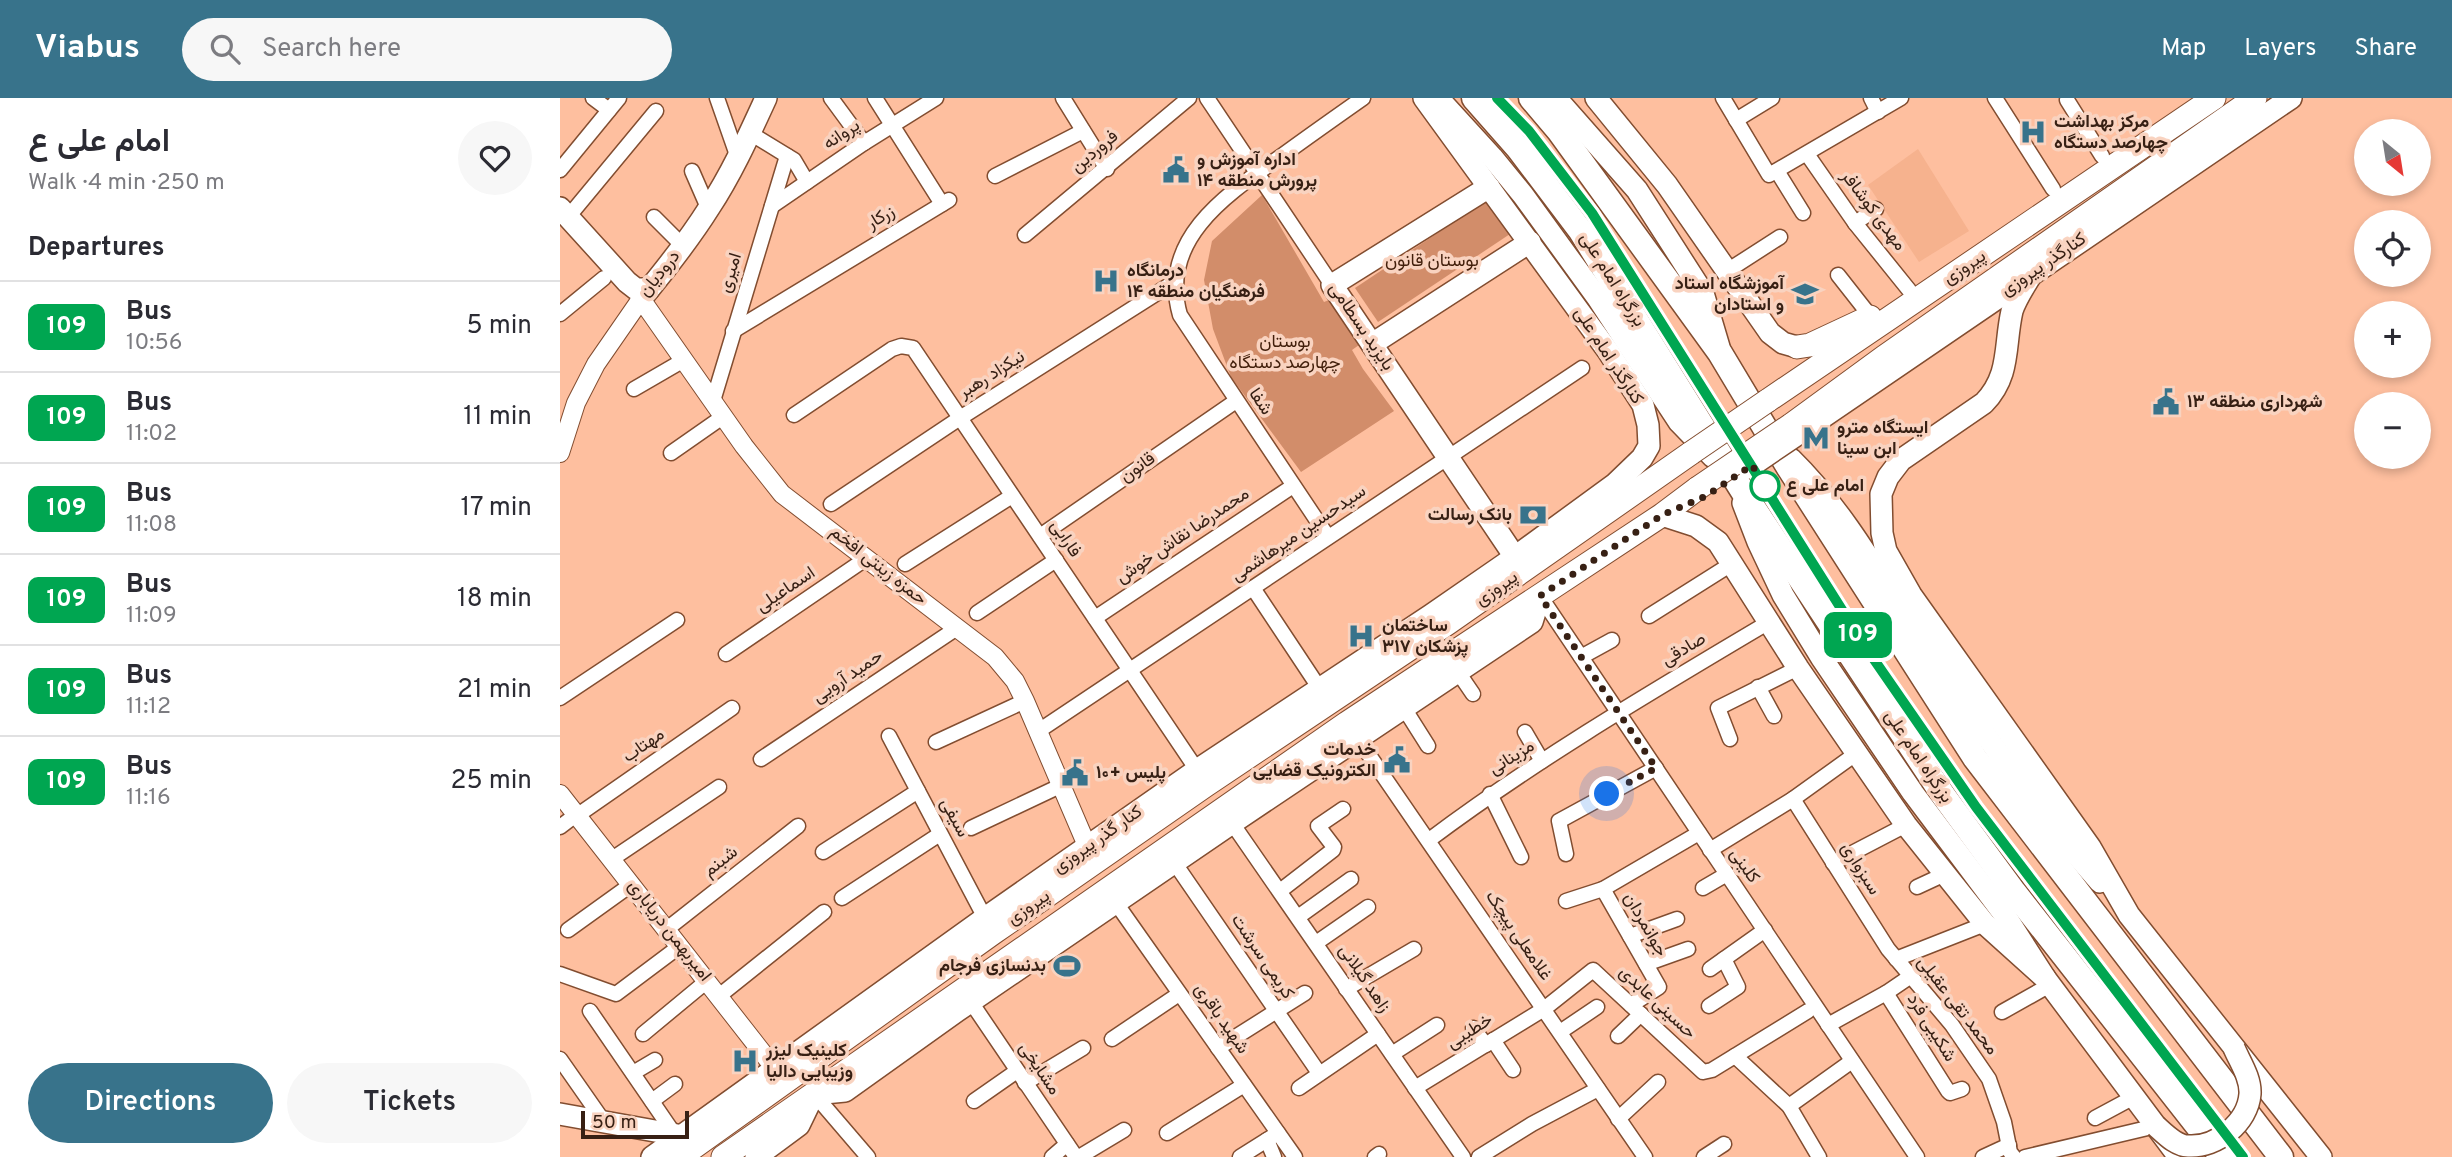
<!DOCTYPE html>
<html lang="en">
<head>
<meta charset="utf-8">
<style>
	:root { --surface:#fff; --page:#f7f7f7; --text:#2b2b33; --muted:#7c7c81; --line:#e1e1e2; --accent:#38738b }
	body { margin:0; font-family:Overpass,Vazirmatn,sans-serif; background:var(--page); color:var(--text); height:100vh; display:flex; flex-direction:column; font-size:26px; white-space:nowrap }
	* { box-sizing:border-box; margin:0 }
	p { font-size:23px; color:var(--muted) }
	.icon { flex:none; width:38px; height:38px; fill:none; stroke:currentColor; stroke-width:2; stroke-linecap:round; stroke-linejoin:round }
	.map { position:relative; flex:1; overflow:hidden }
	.panel { display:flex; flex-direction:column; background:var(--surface); width:560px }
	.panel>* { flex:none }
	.badge { padding:0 14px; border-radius:10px; font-size:24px; line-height:46px }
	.needle { width:46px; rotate:150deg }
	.controls { position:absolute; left:1794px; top:21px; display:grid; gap:14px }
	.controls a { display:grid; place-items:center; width:77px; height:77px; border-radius:50%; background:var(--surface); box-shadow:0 4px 10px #0003; font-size:35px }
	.scale { position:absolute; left:21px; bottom:18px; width:108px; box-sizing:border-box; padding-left:7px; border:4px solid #372014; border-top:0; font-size:19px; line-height:24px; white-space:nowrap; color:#372014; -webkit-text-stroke:5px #f9d3c0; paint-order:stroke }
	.you { position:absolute; width:35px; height:35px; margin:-18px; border:5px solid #fff; border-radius:50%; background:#1a73e8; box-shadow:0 0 0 10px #1a73e833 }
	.map>.badge { position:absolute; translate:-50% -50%; box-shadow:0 0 0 4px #fff }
	h2 { padding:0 28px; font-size:26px; line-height:63px }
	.round { display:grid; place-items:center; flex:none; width:74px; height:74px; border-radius:37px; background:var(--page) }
	.summary { display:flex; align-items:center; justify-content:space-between; height:119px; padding:0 28px }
	h1 { font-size:33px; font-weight:600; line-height:52px }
	.action { display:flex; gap:14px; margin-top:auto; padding:14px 28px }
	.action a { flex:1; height:80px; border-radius:42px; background:var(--accent); color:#fff; font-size:28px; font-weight:600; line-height:80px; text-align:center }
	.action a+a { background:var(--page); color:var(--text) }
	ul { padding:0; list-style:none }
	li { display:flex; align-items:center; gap:21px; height:91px; padding:0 28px; border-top:2px solid var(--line) }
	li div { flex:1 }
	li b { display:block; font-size:26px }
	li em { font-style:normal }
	li .badge { min-width:77px; font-weight:700; text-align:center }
	header { display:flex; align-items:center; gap:42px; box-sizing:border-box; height:98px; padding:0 35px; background:var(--accent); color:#fff }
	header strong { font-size:33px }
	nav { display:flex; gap:38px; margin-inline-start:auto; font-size:24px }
	.search { width:490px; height:63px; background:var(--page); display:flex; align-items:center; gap:18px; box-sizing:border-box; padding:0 24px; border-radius:38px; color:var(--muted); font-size:26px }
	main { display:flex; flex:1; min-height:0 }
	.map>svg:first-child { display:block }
	.built { fill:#f6b28e }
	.green { fill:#d28d6a }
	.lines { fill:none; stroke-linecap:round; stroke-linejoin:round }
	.minor-casing { stroke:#824d30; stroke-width:17 }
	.tertiary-casing { stroke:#824d30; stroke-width:20 }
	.secondary-casing { stroke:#824d30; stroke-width:24 }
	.primary-casing { stroke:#824d30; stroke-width:25 }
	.trunk-casing { stroke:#824d30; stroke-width:27 }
	.minor { stroke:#fff; stroke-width:14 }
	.tertiary { stroke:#fff; stroke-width:18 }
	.secondary { stroke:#fff; stroke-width:21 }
	.primary { stroke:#fff; stroke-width:23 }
	.trunk { stroke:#fff; stroke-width:24 }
	.secondary-bridge-casing { stroke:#824d30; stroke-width:24; stroke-linecap:butt }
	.primary-bridge-casing { stroke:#824d30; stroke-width:25; stroke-linecap:butt }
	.secondary-bridge { stroke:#fff; stroke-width:21 }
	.primary-bridge { stroke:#fff; stroke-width:23 }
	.line-casing { stroke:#fff; stroke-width:16 }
	.line { stroke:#00a651; stroke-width:10 }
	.walk { stroke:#372014; stroke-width:7; stroke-dasharray:0 12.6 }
	.stop-dot { fill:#fff; stroke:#00a651; stroke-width:3.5 }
	.labels { text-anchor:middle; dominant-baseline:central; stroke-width:7; stroke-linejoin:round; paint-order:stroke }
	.poi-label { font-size:18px; font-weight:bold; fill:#372014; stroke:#f9d3c0; text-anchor:start }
	.street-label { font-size:18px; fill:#372014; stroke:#f9d3c0 }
	.park-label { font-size:18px; fill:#411e0a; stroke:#f9d3c0 }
	.stop-label { font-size:18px; font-weight:bold; fill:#372014; stroke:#f9d3c0; text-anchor:start }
</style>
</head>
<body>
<header>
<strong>Viabus</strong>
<div class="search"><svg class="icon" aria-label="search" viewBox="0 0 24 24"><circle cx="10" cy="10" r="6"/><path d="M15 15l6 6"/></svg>Search here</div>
<nav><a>Map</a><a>Layers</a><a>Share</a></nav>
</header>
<main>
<section class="panel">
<div class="summary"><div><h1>امام علی ع</h1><p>Walk · 4 min · 250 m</p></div><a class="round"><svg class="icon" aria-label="heart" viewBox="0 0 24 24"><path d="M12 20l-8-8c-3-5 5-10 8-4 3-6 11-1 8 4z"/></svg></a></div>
<h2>Departures</h2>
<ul>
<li><span class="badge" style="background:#00a651;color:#fff">109</span><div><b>Bus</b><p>10:56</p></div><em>5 min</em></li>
<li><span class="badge" style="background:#00a651;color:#fff">109</span><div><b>Bus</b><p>11:02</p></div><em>11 min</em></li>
<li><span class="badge" style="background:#00a651;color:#fff">109</span><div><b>Bus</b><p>11:08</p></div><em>17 min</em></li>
<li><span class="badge" style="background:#00a651;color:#fff">109</span><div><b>Bus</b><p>11:09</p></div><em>18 min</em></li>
<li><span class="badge" style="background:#00a651;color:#fff">109</span><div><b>Bus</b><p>11:12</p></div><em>21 min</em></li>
<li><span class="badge" style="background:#00a651;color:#fff">109</span><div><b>Bus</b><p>11:16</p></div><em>25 min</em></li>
</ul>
<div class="action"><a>Directions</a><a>Tickets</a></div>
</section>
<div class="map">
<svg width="1892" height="1059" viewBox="0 0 1892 1059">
	<rect width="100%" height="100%" fill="#febf9f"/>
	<polygon class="built" points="1358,51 1409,133 1359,164 1308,87"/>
	<g class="green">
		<polygon points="702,97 764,204 769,202 799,247 792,252 803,271 834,313 741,374 671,279 653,231 644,182 652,143"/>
		<polygon points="927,102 950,136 818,224 795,190"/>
	</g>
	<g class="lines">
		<g class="minor-casing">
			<g id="minor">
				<polyline points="33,0 49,12"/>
				<polyline points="157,0 178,60"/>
				<polyline points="271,0 304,45"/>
				<polyline points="315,0 382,106"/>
				<polyline points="503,0 547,71"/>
				<polyline points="647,0 772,187"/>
				<polyline points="1163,0 1209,77 1341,0"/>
				<polyline points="1311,0 1318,14"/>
				<polyline points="1435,0 1493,91"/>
				<polyline points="1507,2 1542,58"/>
				<polyline points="1176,22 1212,0"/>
				<polyline points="190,35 234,62 247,84"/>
				<polyline points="1247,56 1295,125 1349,192"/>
				<polyline points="0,72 59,0"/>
				<polyline points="132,73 149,112"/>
				<polyline points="1217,73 1243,115"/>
				<polyline points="435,78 523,33"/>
				<polyline points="212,108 304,45 376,0"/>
				<polyline points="9,118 96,13"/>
				<polyline points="94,119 123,148"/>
				<polyline points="1295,125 1316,111"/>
				<polyline points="465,137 629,0"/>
				<polyline points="1167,173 1220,139"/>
				<polyline points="1278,177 1311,219"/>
				<polyline points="0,216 44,180"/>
				<polyline points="173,233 389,102"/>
				<polyline points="74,291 124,262"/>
				<polyline points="153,303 227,58"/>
				<polyline points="234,317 332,251 341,248 353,250 637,672"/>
				<polyline points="111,355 164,318"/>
				<polyline points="271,406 400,320 616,183"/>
				<polyline points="480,438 676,303"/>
				<path d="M768,439L620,217C598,140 669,95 723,57C749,38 776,19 803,0"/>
				<polyline points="345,466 452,398"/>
				<polyline points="693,490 760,591"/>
				<polyline points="980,498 1357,1059"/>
				<polyline points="417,515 496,462"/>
				<polyline points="1089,518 1173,465"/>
				<polyline points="535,520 733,388"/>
				<polyline points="166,556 307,460"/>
				<polyline points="1021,559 1052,542"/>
				<polyline points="898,574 913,596"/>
				<polyline points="1198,589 1214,618"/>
				<polyline points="0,600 117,522"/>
				<polyline points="844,610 868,648"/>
				<polyline points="477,634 1022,270"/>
				<polyline points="965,634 982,663"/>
				<polyline points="329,638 425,820"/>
				<polyline points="798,641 1085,1059"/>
				<polyline points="1170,641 1158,610 1238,570"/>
				<polyline points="376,644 465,603"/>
				<polyline points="201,661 397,530"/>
				<polyline points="930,696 961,759"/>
				<polyline points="1233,701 1328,851 1392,927 1429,981 1444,1024 1450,1054 1454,1059"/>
				<polyline points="18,717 172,610"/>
				<polyline points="672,725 903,1059"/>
				<polyline points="0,729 17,716"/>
				<polyline points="411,730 500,688"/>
				<path d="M869,742C977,661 1093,593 1209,524"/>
				<polyline points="1150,752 1233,701 1297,655"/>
				<polyline points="263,754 358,693"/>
				<polyline points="1006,756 999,723 1096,670"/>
				<polyline points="52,761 159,689"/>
				<polyline points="614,764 759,975"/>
				<polyline points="1273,765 1346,727"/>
				<polyline points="1357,789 1385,776"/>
				<polyline points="1143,790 1167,776"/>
				<polyline points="1043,791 1099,889 1071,907"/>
				<polyline points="720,793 773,752 774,749 758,728 783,711"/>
				<polyline points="282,800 380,736"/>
				<polyline points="1006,803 1043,791 1139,735"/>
				<polyline points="556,805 735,1059"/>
				<polyline points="738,819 791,781"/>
				<polyline points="107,831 238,728"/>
				<polyline points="8,832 72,786"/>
				<polyline points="1070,838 1117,821"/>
				<polyline points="756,845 808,809"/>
				<polyline points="1336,861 1425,826"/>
				<polyline points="1086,866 1128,851"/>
				<polyline points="1150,871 1205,832"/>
				<polyline points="0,876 56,896 120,848"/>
				<polyline points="786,891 854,851"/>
				<polyline points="1326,895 1351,878"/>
				<polyline points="159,898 264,814"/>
				<polyline points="411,904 516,1059"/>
				<polyline points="1149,908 1178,889 1164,861"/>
				<polyline points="30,913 115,1037"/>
				<polyline points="1442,914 1490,887"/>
				<polyline points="1268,927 1326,895 1388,993 1390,995 1402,991"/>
				<polyline points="913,930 926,947"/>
				<polyline points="1000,934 1037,909"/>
				<polyline points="83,936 147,883"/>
				<polyline points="1058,938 1081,916"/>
				<polyline points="552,941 619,896"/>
				<polyline points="933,942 953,972"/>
				<polyline points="658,950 745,895"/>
				<polyline points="832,956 877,927"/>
				<polyline points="1175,958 1229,1008 1259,1059"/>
				<polyline points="0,961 44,1024"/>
				<polyline points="73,975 95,962"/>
				<polyline points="465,985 523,950"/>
				<polyline points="739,990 818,936"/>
				<polyline points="855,990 984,911 1033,872 1143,974 1152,972 1248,913"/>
				<polyline points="254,996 308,1059"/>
				<polyline points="92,1003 115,986"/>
				<polyline points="414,1003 457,973"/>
				<polyline points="1229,1008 1292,963"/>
				<polyline points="1535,1020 1574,999"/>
				<polyline points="1058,1021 1098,984"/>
				<polyline points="607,1035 684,987"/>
				<polyline points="707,1042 714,1059"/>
				<polyline points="492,1059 507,1046"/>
				<polyline points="519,1059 564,1032"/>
				<polyline points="680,1059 718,1035"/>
				<polyline points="815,1059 819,1056"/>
				<polyline points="919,1059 972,1026 1038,991"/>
				<polyline points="1144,1059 1164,1046"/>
				<polyline points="1423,1059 1449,1047"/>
				<polyline points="1465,1059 1596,1028"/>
			</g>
		</g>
		<g class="tertiary-casing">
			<g id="tertiary">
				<polyline points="0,355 16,305 36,266 81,201 184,348 222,396 435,559 455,583 465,603 528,750"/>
				<polyline points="0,696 216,972"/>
			</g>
		</g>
		<g class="secondary-casing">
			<g id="secondary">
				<polyline points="878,0 932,59 963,97 1037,199 1119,324 1153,359"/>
				<polyline points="996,0 1077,92 1143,195 1159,249"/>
				<polyline points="1036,0 1107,87 1210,235 1223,245 1237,249"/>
				<polyline points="929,89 772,187 955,459"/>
				<polyline points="0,110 67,184 76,191 89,191"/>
				<path d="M1473,174C1466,186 1456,200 1452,213C1444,248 1451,277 1424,305L1341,362L1328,379L1321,396L1322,435L1326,453L1351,497L1530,749L1569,817L1761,1059"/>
				<path d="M81,201C105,172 129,142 149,110C172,75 189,37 206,0"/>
				<polyline points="812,246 970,144"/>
				<polyline points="1238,336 1731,0"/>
				<path d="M1231,361C1279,408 1314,468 1350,525C1409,614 1469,704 1540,784"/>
				<polyline points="1183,405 1198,444 1223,497 1261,559 1353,695 1446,819 1485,880"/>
				<polyline points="1102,417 1136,428 1158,444 1238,570 1346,727 1425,826 1485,880 1619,1059"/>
				<polyline points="0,1016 123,1038"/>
				<polyline points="92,1059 425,820 637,672 871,517 955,459 1055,386 1082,360 1089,348 1088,327 1083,307 1048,253 864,0"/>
				<polyline points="196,1059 239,1027 254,996 285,993 397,913 672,725 972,524 980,498"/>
			</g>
		</g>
		<g class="primary-casing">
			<g id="primary">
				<polyline points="1237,249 1250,247 1310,219"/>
				<polyline points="1207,303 1654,0"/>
				<polyline points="1231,327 1324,259 1695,0"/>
				<polyline points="120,1059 433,835 646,687 888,525 1131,355"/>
				<polyline points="163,1059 787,625 1102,417 1138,390"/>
			</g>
		</g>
		<g class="trunk-casing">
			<g id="trunk">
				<polyline points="914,0 958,50 1020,132 1187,400 1383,697 1454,794 1662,1059"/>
				<polyline points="971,0 999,33 1160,255 1229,370 1415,660 1721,1059"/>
			</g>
		</g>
		<use href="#minor" class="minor"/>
		<use href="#tertiary" class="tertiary"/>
		<use href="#secondary" class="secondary"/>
		<use href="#primary" class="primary"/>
		<use href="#trunk" class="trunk"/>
		<g class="secondary-bridge-casing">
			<g id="secondary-bridge">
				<polyline points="1188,370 1238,336"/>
				<path d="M1596,1028C1605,1036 1616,1048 1628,1048C1657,1050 1688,1024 1690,996C1691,980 1680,964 1674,950"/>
			</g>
		</g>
		<g class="primary-bridge-casing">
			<g id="primary-bridge">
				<polyline points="1131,355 1207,303"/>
				<polyline points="1138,390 1231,327"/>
			</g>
		</g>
		<use href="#secondary-bridge" class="secondary-bridge"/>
		<use href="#primary-bridge" class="primary-bridge"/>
	</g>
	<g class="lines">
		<g class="line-casing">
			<polyline id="line" points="937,0 969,33 1032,115 1306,550 1416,709 1683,1059"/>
		</g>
		<use href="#line" class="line"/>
		<polyline class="walk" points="1047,696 1096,670 980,498 1102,417 1146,398 1192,367 1205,388"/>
	</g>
	<defs>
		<g id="hospital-bare" transform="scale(2.1)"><path d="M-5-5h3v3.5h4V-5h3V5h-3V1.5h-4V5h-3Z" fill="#38738b" stroke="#f9d3c0" stroke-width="2.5" paint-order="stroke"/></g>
		<g id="civic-bare" transform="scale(2.1)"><path d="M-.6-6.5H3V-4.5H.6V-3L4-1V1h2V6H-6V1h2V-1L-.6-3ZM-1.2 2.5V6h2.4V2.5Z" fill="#38738b" stroke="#f9d3c0" stroke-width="2.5" paint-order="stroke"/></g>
		<g id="school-bare" transform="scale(2.1)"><path d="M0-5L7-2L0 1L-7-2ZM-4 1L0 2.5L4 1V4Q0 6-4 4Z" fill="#38738b" stroke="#f9d3c0" stroke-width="2.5" paint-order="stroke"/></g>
		<g id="metro-bare" transform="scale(2.1)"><path d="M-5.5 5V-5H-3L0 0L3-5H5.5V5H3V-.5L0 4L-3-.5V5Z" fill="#38738b" stroke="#f9d3c0" stroke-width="2.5" paint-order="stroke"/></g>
		<g id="bank-bare" transform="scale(2.1)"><path d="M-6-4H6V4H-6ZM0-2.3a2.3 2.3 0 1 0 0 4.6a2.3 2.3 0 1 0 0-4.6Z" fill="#38738b" stroke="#f9d3c0" stroke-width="2.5" paint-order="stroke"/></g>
		<g id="stadium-bare" transform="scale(2.1)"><path d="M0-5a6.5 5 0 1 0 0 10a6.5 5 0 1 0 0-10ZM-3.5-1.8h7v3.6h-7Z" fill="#38738b" stroke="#f9d3c0" stroke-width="2.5" paint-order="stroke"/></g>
	</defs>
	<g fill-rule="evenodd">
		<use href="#hospital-bare" x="1473" y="34"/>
		<use href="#civic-bare" x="616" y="72"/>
		<use href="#hospital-bare" x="546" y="183"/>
		<use href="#school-bare" x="1245" y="196"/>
		<use href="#civic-bare" x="1606" y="304"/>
		<use href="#metro-bare" x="1256" y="340"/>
		<use href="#bank-bare" x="973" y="417"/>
		<use href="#hospital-bare" x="801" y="538"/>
		<use href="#civic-bare" x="837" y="662"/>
		<use href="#civic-bare" x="515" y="675"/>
		<use href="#stadium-bare" x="507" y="868"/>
		<use href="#hospital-bare" x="185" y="963"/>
	</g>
	<circle class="stop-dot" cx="1205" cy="388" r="14"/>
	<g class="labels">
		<g class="poi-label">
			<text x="1494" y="24">مرکز بهداشت<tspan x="1494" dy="21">چهارصد دستگاه</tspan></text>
			<text x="637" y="62">اداره آموزش و<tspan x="637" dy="21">پرورش منطقه ۱۴</tspan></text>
			<text x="567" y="173">درمانگاه<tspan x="567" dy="21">فرهنگیان منطقه ۱۴</tspan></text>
			<text x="1224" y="186" text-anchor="end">آموزشگاه استاد<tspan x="1224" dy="21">و استادان</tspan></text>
			<text x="1627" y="304">شهرداری منطقه ۱۳</text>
			<text x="1277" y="330">ایستگاه مترو<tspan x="1277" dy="21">ابن سینا</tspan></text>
			<text x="952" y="417" text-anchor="end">بانک رسالت</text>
			<text x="822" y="528">ساختمان<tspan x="822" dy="21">پزشکان ۳۱۷</tspan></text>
			<text x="816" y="652" text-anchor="end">خدمات<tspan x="816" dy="21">الکترونیک قضایی</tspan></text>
			<text x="536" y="675">پلیس +۱۰</text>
			<text x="486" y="868" text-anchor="end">بدنسازی فرجام</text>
			<text x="206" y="953">کلینیک لیزر<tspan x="206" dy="21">وزیبایی دالیا</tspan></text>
		</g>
		<g class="street-label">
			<text transform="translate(282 37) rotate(-34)">پروانه</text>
			<text transform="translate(535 54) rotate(-40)">فروردین</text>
			<text transform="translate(1313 113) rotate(53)">مهدی کوشافر</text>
			<text transform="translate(321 120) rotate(-31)">زرکار</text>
			<text transform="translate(1484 167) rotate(-34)">کنارگذر پیروزی</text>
			<text transform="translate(1405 170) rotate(-34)">پیروزی</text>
			<text transform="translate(171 175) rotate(-73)">امیری</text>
			<text transform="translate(100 176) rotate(-51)">درودیان</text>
			<text transform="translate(1052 182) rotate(58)">بزرگراه امام علی</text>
			<text transform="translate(801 229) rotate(56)">بایزید بسطامی</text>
			<text transform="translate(1048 258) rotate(57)">کنارگذر امام علی</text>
			<text transform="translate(432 277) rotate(-32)">نیکزاد رهبر</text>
			<text transform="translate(700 304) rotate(56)">شفا</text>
			<text transform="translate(578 370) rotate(-35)">قانون</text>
			<text transform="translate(739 436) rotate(-34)">سیدحسین میرهاشمی</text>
			<text transform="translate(623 438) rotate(-34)">محمدرضا نقاش خوش</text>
			<text transform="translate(505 441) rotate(56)">فارابی</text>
			<text transform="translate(318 468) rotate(38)">حمزه زینتی افخم</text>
			<text transform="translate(937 491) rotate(-35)">پیروزی</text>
			<text transform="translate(226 492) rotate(-34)">اسماعیلی</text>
			<text transform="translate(1124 552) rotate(-31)">صادقی</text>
			<text transform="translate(288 579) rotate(-34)">حمید آرویی</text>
			<text transform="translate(84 648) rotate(-35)">مهتاب</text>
			<text transform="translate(1358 659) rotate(56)">بزرگراه امام علی</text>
			<text transform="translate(952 660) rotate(-32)">مزینانی</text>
			<text transform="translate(394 720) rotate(62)">سیفی</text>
			<text transform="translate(538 742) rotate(-35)">کنار گذر پیروزی</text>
			<text transform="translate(161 764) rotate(-38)">شبنم</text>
			<text transform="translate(1184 768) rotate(55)">کلینی</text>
			<text transform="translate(1300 771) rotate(58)">سبزواری</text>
			<text transform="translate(469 810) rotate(-35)">پیروزی</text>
			<text transform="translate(1085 827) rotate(60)">جوانمردان</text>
			<text transform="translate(109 833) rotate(52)">امیربهمن دریاباری</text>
			<text transform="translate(958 838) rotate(56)">غلامعلی پیچک</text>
			<text transform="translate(702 859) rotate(56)">کریمی سرشت</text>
			<text transform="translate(804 881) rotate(56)">زاهد گیلانی</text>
			<text transform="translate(1097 905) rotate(43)">حسینی عابدی</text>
			<text transform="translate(1397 908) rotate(52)">محمد تقی عقیلی</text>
			<text transform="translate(661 921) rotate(55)">شهید باقری</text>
			<text transform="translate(1371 930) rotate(58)">شکیبی فرد</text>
			<text transform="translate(910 934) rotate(-32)">خطیبی</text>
			<text transform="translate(479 971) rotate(56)">مشایخی</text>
		</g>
		<g class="park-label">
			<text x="872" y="163">بوستان قانون</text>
			<text x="725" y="244">بوستان<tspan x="725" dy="21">چهارصد دستگاه</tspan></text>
		</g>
		<g class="stop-label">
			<text x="1226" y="388">امام علی ع</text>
		</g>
	</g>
</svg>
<div class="controls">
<a><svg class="needle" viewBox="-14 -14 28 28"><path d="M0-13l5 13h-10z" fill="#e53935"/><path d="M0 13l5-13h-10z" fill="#7c7c81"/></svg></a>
<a><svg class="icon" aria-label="locate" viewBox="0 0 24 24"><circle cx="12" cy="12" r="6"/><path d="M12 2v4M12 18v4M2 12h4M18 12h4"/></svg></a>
<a>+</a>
<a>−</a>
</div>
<div class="scale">50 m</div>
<div class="you" style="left:1047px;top:696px"></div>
<b class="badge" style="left:1298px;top:537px;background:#00a651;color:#fff">109</b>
</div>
</main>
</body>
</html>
